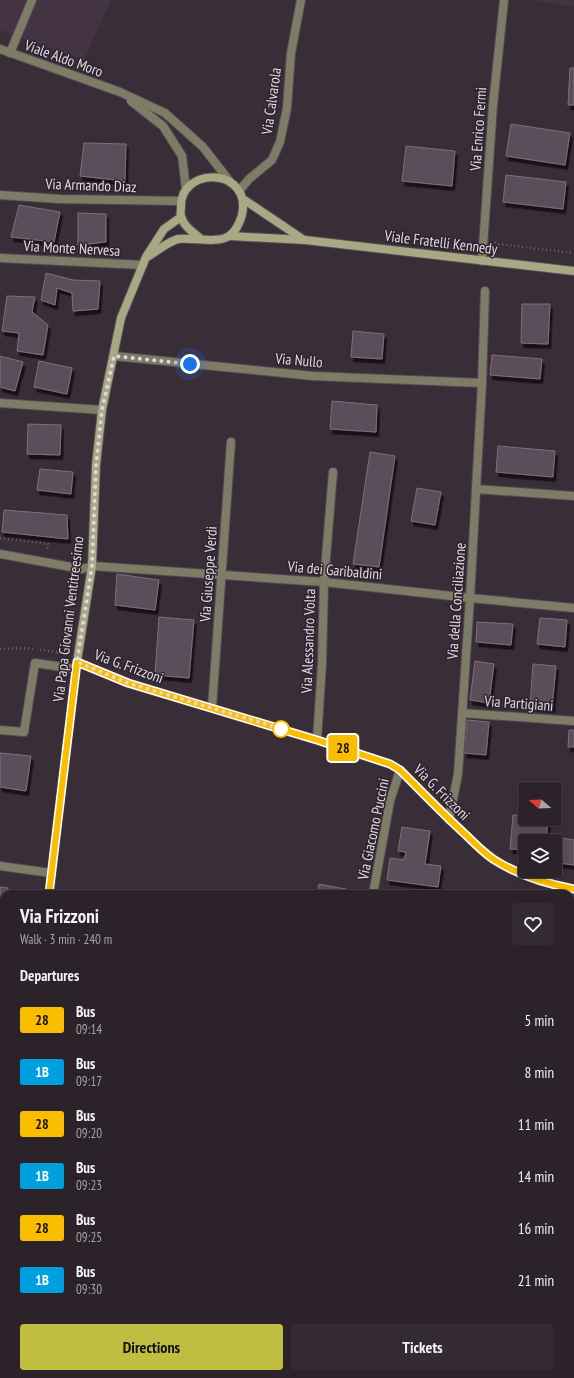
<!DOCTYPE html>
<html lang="en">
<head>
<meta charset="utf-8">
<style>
	:root { --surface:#2b222a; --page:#332a32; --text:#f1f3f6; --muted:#a6a4a8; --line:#473f47; --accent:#bfbe41 }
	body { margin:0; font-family:"PT Sans Narrow",sans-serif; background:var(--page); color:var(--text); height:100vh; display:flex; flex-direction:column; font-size:15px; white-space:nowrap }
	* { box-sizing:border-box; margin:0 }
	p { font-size:13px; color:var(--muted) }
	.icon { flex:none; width:22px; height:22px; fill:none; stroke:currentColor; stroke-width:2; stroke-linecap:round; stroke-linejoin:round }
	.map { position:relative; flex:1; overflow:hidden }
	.panel { position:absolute; left:0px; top:890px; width:574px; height:488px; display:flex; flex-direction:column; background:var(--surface); border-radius:12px 12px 0 0; box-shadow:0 2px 6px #0003,0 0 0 1px var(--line) }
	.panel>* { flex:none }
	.badge { padding:0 8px; border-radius:3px; font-size:14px; line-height:26px }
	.needle { width:26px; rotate:289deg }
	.fabs { position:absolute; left:518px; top:782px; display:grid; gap:8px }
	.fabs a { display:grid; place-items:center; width:44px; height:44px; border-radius:4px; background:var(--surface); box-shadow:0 2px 6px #0003,0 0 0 1px var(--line); font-size:20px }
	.you { position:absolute; width:20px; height:20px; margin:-10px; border:3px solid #fff; border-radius:50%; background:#1a73e8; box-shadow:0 0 0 6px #1a73e833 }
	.map>.badge { position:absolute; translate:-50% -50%; box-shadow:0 0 0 2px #fff }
	h2 { padding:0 20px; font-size:15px; line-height:36px }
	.round { display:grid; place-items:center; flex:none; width:42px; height:42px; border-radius:4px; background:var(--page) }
	.headline { display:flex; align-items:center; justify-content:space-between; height:68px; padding:0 20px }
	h1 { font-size:19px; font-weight:700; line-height:30px }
	.action { display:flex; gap:8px; margin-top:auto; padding:8px 20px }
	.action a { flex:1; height:46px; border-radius:4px; background:var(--accent); color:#111; font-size:16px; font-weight:700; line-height:46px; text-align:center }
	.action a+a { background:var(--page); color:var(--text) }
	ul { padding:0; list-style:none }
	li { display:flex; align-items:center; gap:12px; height:52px; padding:0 20px }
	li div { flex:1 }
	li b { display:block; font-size:15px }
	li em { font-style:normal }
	li .badge { min-width:44px; font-weight:700; text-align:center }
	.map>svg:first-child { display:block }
	.built { fill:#443343 }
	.building { fill:#5b4e5a; stroke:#7d6f7c; filter:url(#shadow) }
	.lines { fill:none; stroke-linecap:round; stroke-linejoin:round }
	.lane-casing { stroke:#574c56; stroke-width:10 }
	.street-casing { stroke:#574c56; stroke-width:10 }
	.secondary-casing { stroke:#574c56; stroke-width:10 }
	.path { stroke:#6f646e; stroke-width:2.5; stroke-dasharray:1 3; stroke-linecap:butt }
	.lane { stroke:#7d7d67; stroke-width:8 }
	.street { stroke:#7d7d67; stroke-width:8 }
	.secondary { stroke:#a7a884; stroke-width:8 }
	.line-casing { stroke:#fff; stroke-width:9 }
	.line { stroke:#fabe01; stroke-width:6 }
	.walk { stroke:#e0d8df; stroke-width:4; stroke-dasharray:0 7.2 }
	.stop-dot { fill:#fff; stroke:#fabe01; stroke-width:2 }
	.labels { text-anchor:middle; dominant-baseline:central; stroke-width:3; stroke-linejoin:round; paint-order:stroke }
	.street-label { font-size:15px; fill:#e0d8df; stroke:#2e232e }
</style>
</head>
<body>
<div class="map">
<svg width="574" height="1378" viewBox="0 0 574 1378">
	<defs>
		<filter id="shadow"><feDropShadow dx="2.5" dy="4.5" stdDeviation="0" flood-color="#0009"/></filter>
	</defs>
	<rect width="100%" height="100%" fill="#392d38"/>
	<g class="built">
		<polygon points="0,0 111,0 84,60 0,30"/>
		<polygon points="530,0 574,0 574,7"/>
	</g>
	<g class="building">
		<polygon points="570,68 574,68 574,105 568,105"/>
		<polygon points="511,124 570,133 565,165 506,156"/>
		<polygon points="84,143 126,144 125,181 80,176"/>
		<polygon points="406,146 455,151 452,186 402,181"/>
		<polygon points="506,175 566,182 563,209 503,202"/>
		<polygon points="19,205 60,212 54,242 11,237"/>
		<polygon points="78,213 106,214 106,242 78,245"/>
		<polygon points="46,273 73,280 100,281 98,309 73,311 72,293 57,288 55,305 41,300"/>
		<polygon points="7,296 35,297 32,312 48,325 43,355 17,351 19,333 2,331"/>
		<polygon points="522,304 550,304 548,344 521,343"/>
		<polygon points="353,331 384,334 382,359 351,357"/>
		<polygon points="492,355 542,359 540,379 490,375"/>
		<polygon points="0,356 23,362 15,391 0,387"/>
		<polygon points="39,361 72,368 67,394 34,387"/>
		<polygon points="332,401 377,405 376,432 330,429"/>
		<polygon points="28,424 61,425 60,455 27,454"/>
		<polygon points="498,446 555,451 553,477 496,472"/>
		<polygon points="370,452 395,456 379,567 353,564"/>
		<polygon points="40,469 73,472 71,494 37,490"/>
		<polygon points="417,488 441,492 435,525 411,521"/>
		<polygon points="4,510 67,515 68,539 2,532"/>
		<polygon points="117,574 159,580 155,610 115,605"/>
		<polygon points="159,617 194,620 189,678 155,675"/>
		<polygon points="540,618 567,620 565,647 537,644"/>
		<polygon points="477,622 513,624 511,645 476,642"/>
		<polygon points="475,661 494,664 489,703 470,700"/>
		<polygon points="533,664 556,666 552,708 530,706"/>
		<polygon points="467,720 489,722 486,755 464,753"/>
		<polygon points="569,730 574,730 574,747 568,747"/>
		<polygon points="0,753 31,756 26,791 0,787"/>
		<polygon points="513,815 525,816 525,819 548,819 546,841 525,841 525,850 510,849"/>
		<polygon points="402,827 430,831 425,864 441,866 438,887 387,880 390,858 404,860 406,852 398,851"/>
		<polygon points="562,838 574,840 574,865 559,863"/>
		<polygon points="319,884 351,890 350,894 317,894"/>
		<polygon points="0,887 8,888 7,894 4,894 4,918 0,917"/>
		<polygon points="448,890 482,894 448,894"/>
		<polygon points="570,912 574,912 574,951 570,966"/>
		<polygon points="574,1056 574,1112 570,1110 570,1065"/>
		<polygon points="570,1126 574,1127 570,1141"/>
		<polygon points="348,1374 379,1374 384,1376 383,1378 346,1378"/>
		<polygon points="225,1375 237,1378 224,1378"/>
	</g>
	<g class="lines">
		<g class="lane-casing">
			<polyline id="lane" points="0,730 24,732 35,663 76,669"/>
		</g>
		<g class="street-casing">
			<g id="street">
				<polyline points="0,49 120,92 165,113 203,147 231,183"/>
				<polyline points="10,53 32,0"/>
				<polyline points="131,101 163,126 182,156 186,189"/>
				<polyline points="239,191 249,179 272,160 280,142 287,108 291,53 301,0"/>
				<polyline points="0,195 60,199 181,201"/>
				<polyline points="0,258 143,265"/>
				<polyline points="482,261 493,105 504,0"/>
				<polyline points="114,356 313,376 482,383"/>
				<polyline points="0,403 102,410"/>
				<polyline points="476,489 574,496"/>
				<polyline points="0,554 82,569 92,566 324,582 470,598 574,608"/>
				<path d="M77,662L128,683L317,740L390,764L400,770C422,792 443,814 466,835C474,843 483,852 493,859C516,874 547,884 574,889"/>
				<polyline points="212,708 231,442"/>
				<polyline points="462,713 574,721"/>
				<polyline points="317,740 322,664 324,582 333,472"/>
				<polyline points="449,820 458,774 470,598 482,383 485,291"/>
				<polyline points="0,866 51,873"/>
				<polyline points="373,894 390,801 400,770"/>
				<polyline points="570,1014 574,1006"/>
				<polyline points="570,1034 574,1035"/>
				<polyline points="460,1378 461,1374"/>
			</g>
		</g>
		<g class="secondary-casing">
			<g id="secondary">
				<polyline points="243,199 304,240"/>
				<polyline points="230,236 305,240 574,271"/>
				<path d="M149,256C156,251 170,241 178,239C193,237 217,244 229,236C237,231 243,216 243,207C244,167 180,168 181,207C181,210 180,214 181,216C183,226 194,233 201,239"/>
				<polyline points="49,894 77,662 92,566 96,465 102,410 121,318 146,257 164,229 181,217"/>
				<polyline points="0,1288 4,1257"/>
			</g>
		</g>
		<g class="path">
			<polyline points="495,242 498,244 574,253"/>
			<polyline points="0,538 48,544 47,550"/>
			<polyline points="0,649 21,648 35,649"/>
			<polyline points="40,650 59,652 58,654"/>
		</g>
		<use href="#lane" class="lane"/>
		<use href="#street" class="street"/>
		<use href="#secondary" class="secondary"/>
	</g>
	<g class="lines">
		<g class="line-casing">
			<path id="line" d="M49,894L77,662L128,683L317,740L390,764L400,770C422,792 443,814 466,835C474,843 483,852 493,859C516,874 547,884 574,889"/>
		</g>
		<use href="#line" class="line"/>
		<polyline class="walk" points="190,364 114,356 102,410 96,465 92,566 77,662 128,683 282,729 281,729"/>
	</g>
	<circle class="stop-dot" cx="281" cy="729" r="8"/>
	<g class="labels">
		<g class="street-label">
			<text transform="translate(64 58) rotate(20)">Viale Aldo Moro</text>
			<text transform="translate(271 101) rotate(-82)">Via Calvarola</text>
			<text transform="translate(478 129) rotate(-86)">Via Enrico Fermi</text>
			<text transform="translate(91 185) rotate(2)">Via Armando Diaz</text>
			<text transform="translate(441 242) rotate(7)">Viale Fratelli Kennedy</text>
			<text transform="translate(72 248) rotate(3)">Via Monte Nervesa</text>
			<text transform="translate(299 360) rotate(5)">Via Nullo</text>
			<text transform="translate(335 570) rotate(5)">Via dei Garibaldini</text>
			<text transform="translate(208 574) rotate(-86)">Via Giuseppe Verdi</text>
			<text transform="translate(456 601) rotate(-86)">Via della Conciliazione</text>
			<text transform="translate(68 619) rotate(-83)">Via Papa Giovanni Ventitreesimo</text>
			<text transform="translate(308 641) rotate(-88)">Via Alessandro Volta</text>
			<text transform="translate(129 666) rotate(20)">Via G. Frizzoni</text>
			<text transform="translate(519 703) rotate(4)">Via Partigiani</text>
			<text transform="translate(442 792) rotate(45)">Via G. Frizzoni</text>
			<text transform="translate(373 829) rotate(-78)">Via Giacomo Puccini</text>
		</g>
	</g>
</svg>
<div class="fabs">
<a><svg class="needle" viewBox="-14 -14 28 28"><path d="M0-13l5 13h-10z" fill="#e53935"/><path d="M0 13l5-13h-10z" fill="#a6a4a8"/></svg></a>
<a><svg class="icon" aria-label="layers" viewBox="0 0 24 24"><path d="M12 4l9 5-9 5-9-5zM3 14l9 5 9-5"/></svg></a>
</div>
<div class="you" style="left:190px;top:364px"></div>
<b class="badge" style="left:343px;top:748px;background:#fabe01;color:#111">28</b>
<section class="panel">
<div class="headline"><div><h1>Via Frizzoni</h1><p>Walk · 3 min · 240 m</p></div><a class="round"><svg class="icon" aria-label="heart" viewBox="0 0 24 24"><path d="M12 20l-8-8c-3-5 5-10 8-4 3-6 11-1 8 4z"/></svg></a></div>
<h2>Departures</h2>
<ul>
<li><span class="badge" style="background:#fabe01;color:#111">28</span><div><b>Bus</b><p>09:14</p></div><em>5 min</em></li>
<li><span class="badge" style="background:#00a0de;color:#fff">1B</span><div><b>Bus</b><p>09:17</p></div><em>8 min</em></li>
<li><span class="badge" style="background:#fabe01;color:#111">28</span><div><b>Bus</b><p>09:20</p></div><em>11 min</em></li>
<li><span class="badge" style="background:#00a0de;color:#fff">1B</span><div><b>Bus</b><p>09:23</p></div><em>14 min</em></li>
<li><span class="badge" style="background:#fabe01;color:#111">28</span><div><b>Bus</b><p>09:25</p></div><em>16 min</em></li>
<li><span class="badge" style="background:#00a0de;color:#fff">1B</span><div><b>Bus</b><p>09:30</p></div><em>21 min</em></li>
</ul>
<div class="action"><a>Directions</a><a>Tickets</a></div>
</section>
</div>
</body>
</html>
